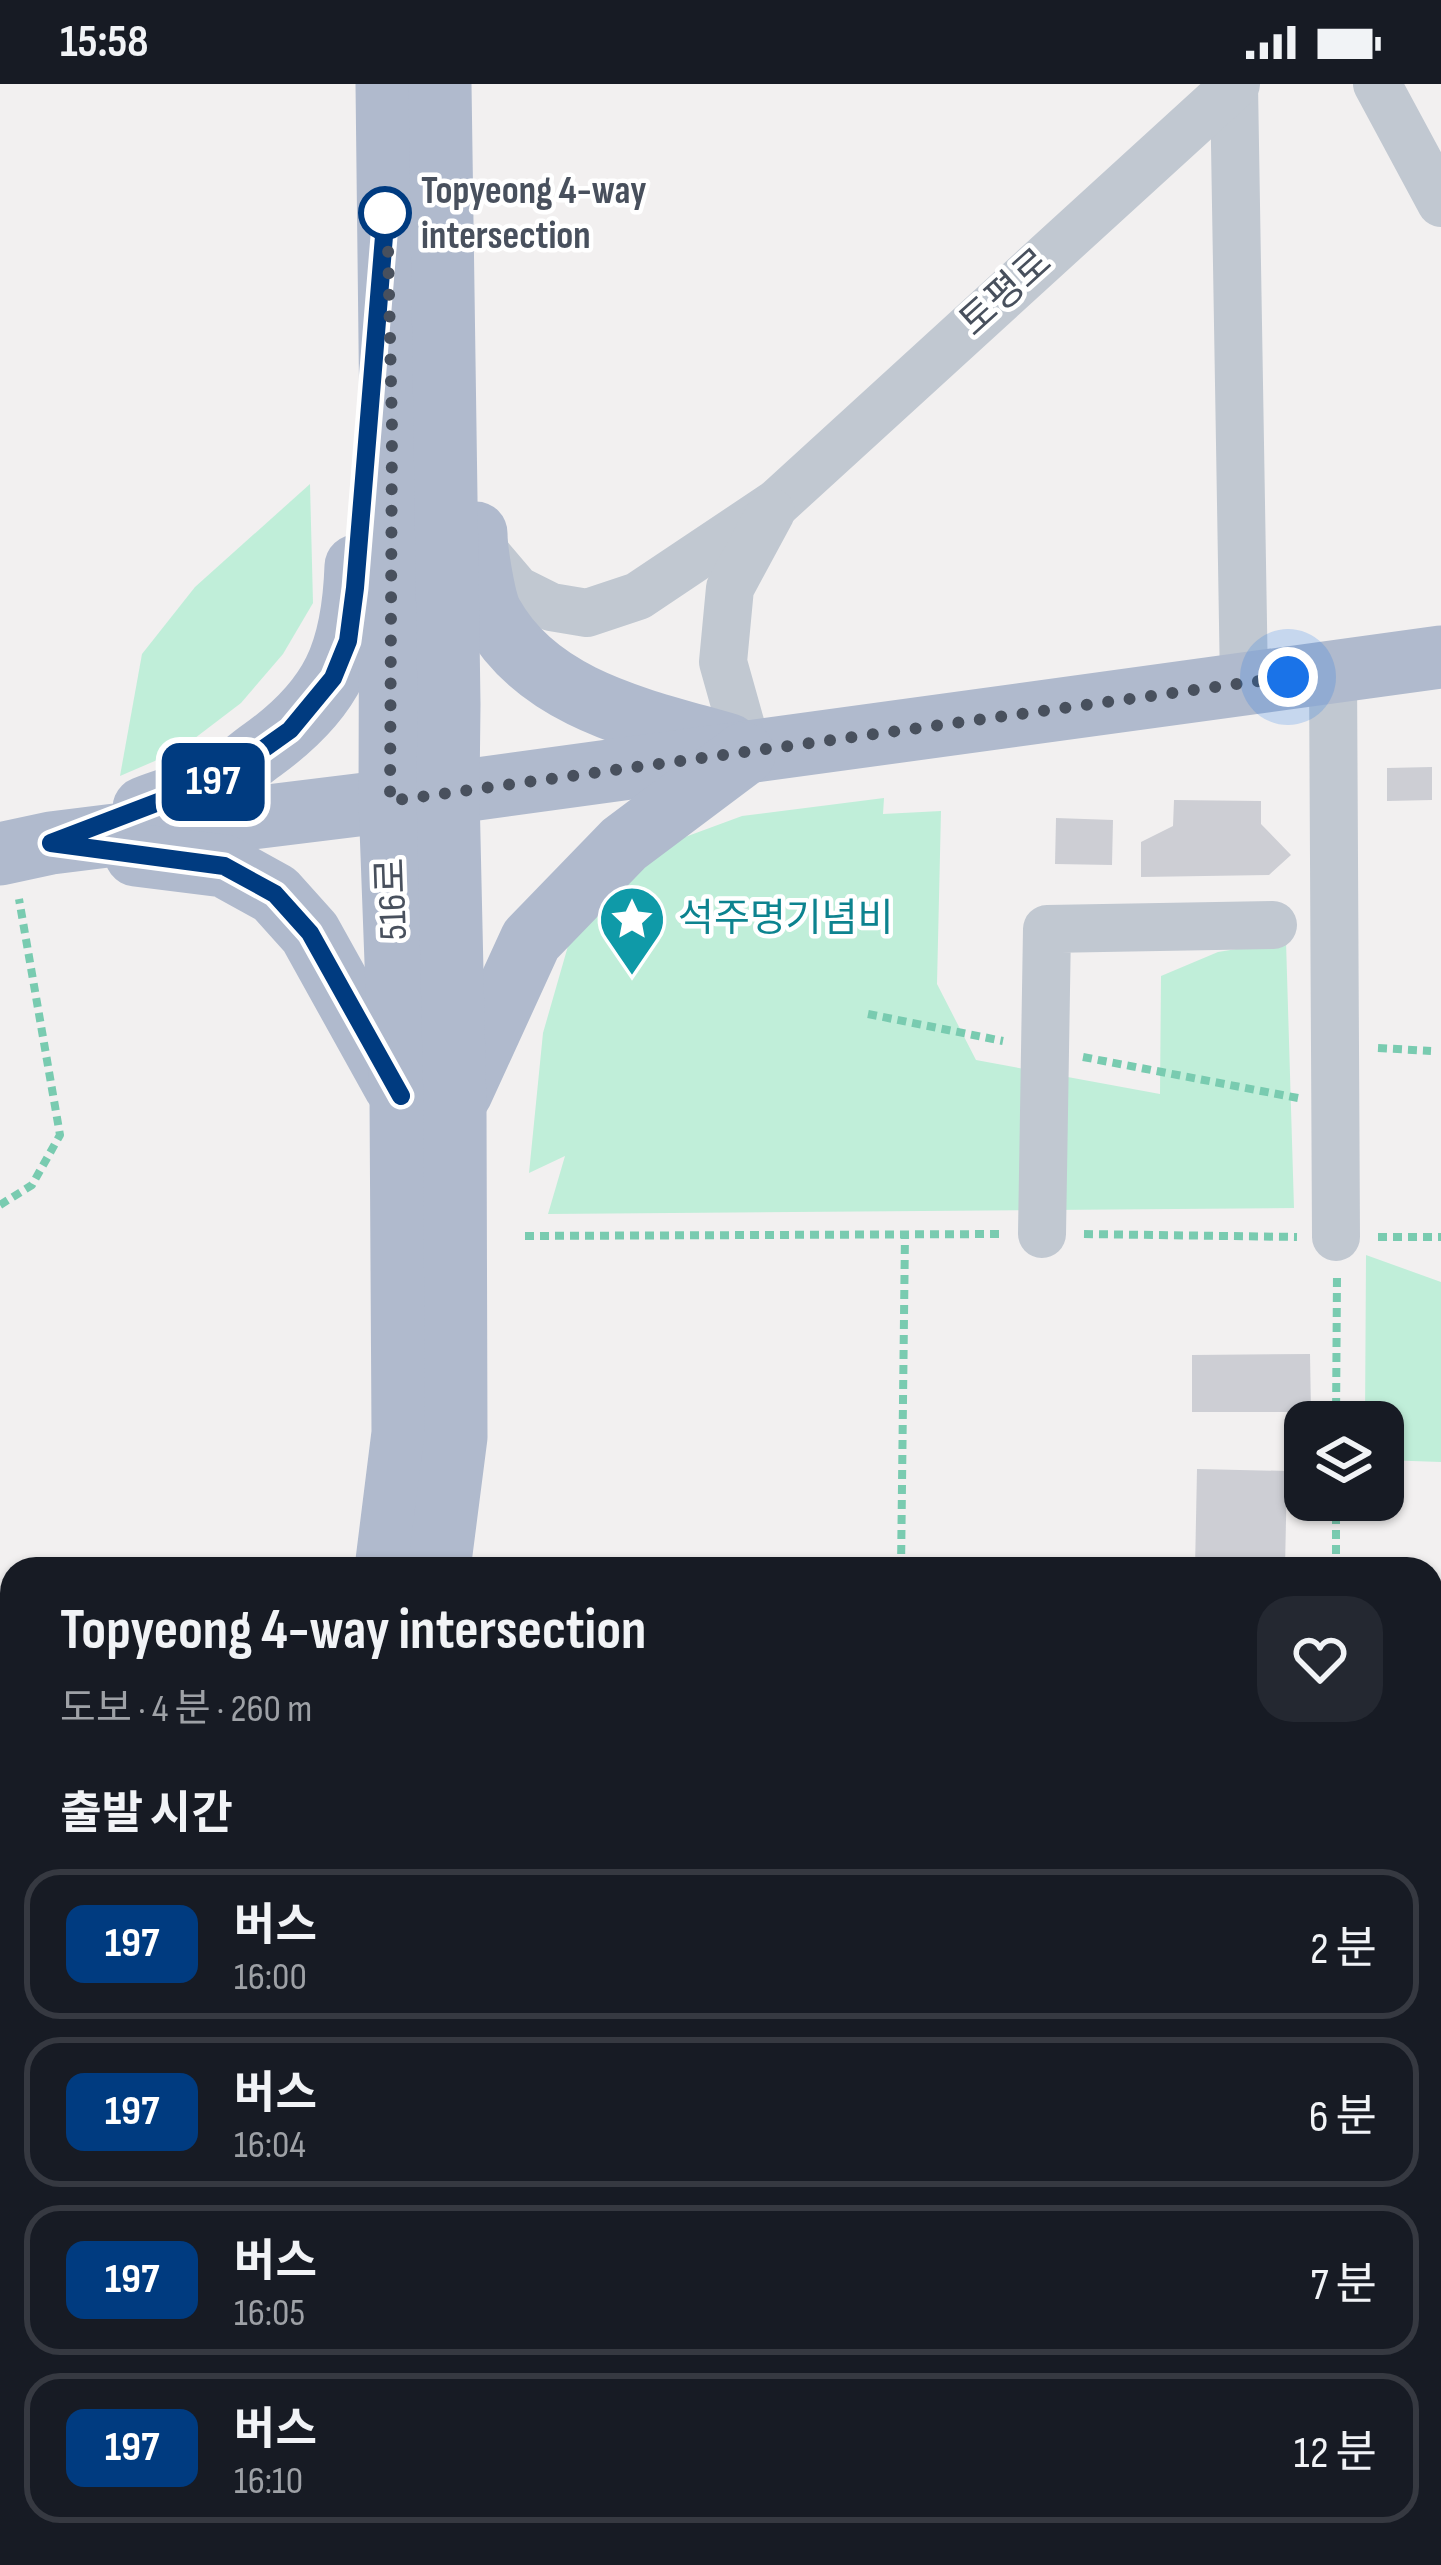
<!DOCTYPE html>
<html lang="ko">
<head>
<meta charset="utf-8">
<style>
	:root { --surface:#171b24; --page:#242831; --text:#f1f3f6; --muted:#9ea1a6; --line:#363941 }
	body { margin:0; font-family:"Sofia Sans Condensed","Noto Sans KR",sans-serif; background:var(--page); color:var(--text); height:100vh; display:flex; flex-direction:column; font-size:45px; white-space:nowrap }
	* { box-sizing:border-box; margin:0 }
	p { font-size:39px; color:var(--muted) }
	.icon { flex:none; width:66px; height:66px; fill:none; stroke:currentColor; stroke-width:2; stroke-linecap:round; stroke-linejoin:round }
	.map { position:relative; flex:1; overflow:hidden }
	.details { position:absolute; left:0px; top:1473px; width:1443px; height:1008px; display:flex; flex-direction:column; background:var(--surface); border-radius:36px 36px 0 0; box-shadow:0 3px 9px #0004 }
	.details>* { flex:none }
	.badge { padding:0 24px; border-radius:18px; font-size:42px; line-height:78px }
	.controls { position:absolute; left:1284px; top:1317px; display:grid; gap:24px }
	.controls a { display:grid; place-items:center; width:120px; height:120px; border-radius:24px; background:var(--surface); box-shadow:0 3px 9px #0004; font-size:60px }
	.you { position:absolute; width:60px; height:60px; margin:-30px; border:9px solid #fff; border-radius:50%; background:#1a73e8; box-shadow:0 0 0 18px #1a73e833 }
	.map>.badge { position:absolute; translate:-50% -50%; box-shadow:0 0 0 6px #fff }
	h2 { padding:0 60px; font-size:45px; line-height:108px }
	.round { display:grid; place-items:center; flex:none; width:126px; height:126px; border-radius:36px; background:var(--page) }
	.head { display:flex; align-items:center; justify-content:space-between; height:204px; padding:0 60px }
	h1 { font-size:57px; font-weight:700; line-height:90px }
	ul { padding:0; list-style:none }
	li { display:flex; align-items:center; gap:36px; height:150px; margin:0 24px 18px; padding:0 36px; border:6px solid var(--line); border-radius:36px }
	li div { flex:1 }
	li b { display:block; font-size:45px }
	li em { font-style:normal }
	li .badge { min-width:132px; font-weight:700; text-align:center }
	.status { display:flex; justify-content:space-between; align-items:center; height:84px; padding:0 60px; background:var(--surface); direction:ltr }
	.status svg { height:33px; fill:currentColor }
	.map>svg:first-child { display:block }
	.green { fill:#c0eed9 }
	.building { fill:#cdced4 }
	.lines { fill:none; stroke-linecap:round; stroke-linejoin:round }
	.path { stroke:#79cbb0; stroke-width:8; stroke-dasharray:9 6; stroke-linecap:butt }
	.minor { stroke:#c1c8d1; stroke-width:48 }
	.major { stroke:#b0bacd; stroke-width:63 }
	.line-casing { stroke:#fff; stroke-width:27 }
	.line { stroke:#003b80; stroke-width:18 }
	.walk { stroke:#48505d; stroke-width:12; stroke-dasharray:0 21.6 }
	.stop-dot { fill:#fff; stroke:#003b80; stroke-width:6 }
	.labels { text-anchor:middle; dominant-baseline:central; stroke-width:9; stroke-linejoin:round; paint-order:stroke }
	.stop-label { font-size:39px; font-weight:bold; fill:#48505d; stroke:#fff; text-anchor:start }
	.street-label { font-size:39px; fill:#48505d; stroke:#fff }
	.culture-label { font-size:39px; fill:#0d838f; stroke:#fff; text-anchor:start }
</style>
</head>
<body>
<div class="status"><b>15:58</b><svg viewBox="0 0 49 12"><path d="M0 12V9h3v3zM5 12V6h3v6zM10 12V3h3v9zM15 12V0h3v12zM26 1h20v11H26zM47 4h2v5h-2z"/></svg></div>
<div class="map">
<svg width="1441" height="2481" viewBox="0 0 1441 2481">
	<rect width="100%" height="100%" fill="#f2f0f0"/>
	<g class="green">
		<polygon points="310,400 313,519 283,570 241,619 178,667 120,692 142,570 195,503"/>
		<polygon points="884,714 883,730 941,727 937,900 976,976 1160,1010 1161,892 1218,868 1286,857 1294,1124 548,1130 565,1072 529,1089 543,949 568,862 658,763 742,732"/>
		<polygon points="1366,1171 1441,1198 1441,1378 1383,1376 1383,1338 1365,1338"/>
		<polygon points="1431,1780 1441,1780 1441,1927 1431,1930"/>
	</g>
	<g class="building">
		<polygon points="1432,683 1432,716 1387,717 1387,684"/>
		<polygon points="1174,716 1261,717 1261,740 1291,771 1269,791 1141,793 1141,758 1173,742"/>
		<polygon points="1056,734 1113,736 1112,781 1055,780"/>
		<polygon points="1310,1270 1311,1328 1192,1328 1192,1271"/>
		<polygon points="1197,1385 1287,1387 1285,1485 1195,1485"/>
		<rect x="1431" y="1605" width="10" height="160"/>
	</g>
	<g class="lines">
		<g class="path">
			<polyline points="868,930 1003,957"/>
			<polyline points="1378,964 1431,967"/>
			<polyline points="1083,973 1298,1014"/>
			<polyline points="0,1121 32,1101 60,1051 19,815"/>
			<polyline points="1084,1150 1297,1153"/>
			<polyline points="525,1152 1003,1150"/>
			<polyline points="1378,1153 1441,1153"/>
			<polyline points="1336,1338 1337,1190"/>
			<polyline points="901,1485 905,1149"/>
			<polyline points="1336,1485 1336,1416"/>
			<polyline points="1431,1564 1441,1564"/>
		</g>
		<g class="minor">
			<polyline points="1377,0 1441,119"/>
			<polyline points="1234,1 1244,599"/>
			<polyline points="476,458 517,506 551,523 587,529 638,512 777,419 1236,0"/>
			<polyline points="1333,587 1336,1153"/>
			<polyline points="748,667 723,578 730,504 771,428"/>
			<polyline points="1042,1150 1047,845 1273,841"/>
			<polyline points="1431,1945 1441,1941"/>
		</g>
		<g class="major">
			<path d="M476,449C476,466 484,517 492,531C539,616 644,636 729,661"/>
			<path d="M144,724C169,714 199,707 223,694C237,687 249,675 262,666C333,615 353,568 356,482"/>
			<polyline points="0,770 51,759 390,717 1441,573"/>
			<polyline points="136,771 224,782 275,810 310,849 395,1002"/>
			<polyline points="461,1009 531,856 624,760 744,670"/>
			<polyline points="386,1485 403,1349 401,1012 390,717 391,343 387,0"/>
			<polyline points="439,1485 456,1353 455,1022 448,709 449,620 440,0"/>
			<polyline points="0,2460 12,2441"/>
			<polyline points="49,2481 57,2469"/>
		</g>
	</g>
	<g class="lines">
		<g class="line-casing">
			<polyline id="line" points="387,116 355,504 348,557 333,594 290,646 224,693 51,759 224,782 275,810 310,849 401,1012"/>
		</g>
		<use href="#line" class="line"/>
		<polyline class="walk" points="385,129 387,116 392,344 390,717 1288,593"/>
	</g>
	<defs>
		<g id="sight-pin" transform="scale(3.45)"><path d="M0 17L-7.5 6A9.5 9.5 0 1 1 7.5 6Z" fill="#0f9aa8" stroke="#fff"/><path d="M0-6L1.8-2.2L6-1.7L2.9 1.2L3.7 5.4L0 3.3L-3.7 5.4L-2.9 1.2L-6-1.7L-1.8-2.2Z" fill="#fff"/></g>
	</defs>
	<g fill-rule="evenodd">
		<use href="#sight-pin" x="632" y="835"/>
	</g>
	<circle class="stop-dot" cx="385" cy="129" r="24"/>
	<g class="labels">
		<g class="stop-label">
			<text x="421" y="107">Topyeong 4-way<tspan x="421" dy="45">intersection</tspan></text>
		</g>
		<g class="street-label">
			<text transform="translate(1006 209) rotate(-42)">토평로</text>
			<text transform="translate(393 815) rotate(-92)">516로</text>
		</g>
		<g class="culture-label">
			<text x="678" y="835">석주명기념비</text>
		</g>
	</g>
</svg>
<div class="controls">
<a><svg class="icon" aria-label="layers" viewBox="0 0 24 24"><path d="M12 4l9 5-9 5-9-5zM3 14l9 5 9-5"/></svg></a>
</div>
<div class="you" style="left:1288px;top:593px"></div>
<b class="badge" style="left:213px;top:698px;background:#003b80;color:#fff">197</b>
<section class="details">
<div class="head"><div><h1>Topyeong 4-way intersection</h1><p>도보 · 4 분 · 260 m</p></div><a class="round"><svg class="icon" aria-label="heart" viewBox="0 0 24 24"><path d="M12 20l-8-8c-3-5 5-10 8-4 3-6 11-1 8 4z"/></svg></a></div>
<h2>출발 시간</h2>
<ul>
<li><span class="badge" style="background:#003b80;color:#fff">197</span><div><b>버스</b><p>16:00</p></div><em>2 분</em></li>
<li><span class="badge" style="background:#003b80;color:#fff">197</span><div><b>버스</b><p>16:04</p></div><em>6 분</em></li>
<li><span class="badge" style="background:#003b80;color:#fff">197</span><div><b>버스</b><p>16:05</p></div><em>7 분</em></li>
<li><span class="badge" style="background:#003b80;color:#fff">197</span><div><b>버스</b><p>16:10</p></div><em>12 분</em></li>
</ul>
</section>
</div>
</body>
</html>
